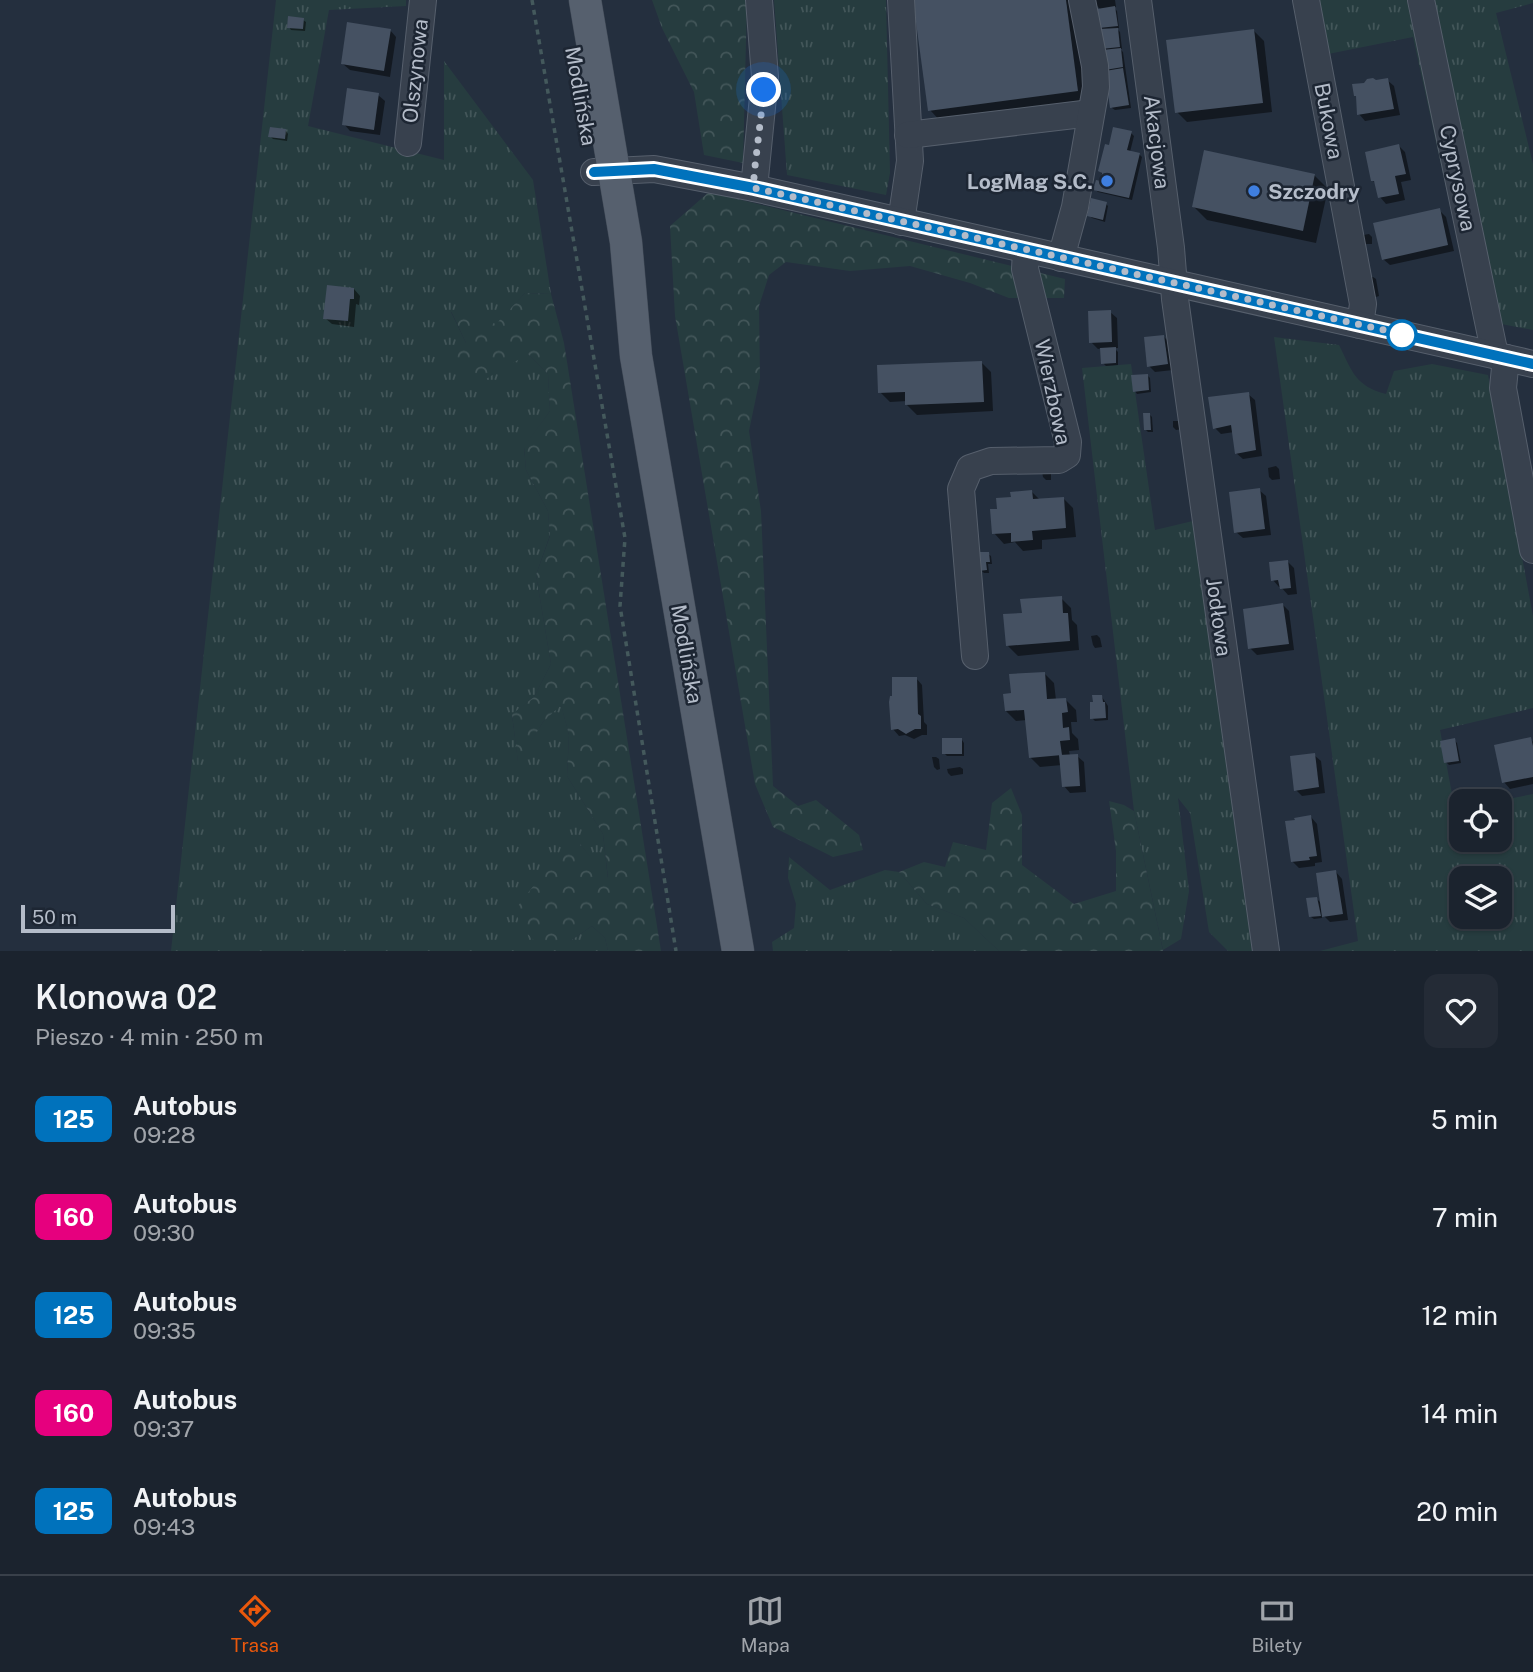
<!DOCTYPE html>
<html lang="pl">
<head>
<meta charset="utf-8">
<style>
	:root { --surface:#1b232e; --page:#242b36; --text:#f1f3f6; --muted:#a0a4aa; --line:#39404a; --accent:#ea580c }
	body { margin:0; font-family:"Public Sans",sans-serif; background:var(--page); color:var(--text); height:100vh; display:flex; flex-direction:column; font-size:26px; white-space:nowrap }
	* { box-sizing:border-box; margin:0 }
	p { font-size:23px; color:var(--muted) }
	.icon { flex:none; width:38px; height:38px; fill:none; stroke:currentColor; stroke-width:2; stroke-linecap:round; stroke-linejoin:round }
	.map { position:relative; height:951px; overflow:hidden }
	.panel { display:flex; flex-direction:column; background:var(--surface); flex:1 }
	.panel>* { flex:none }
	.badge { padding:0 14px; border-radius:10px; font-size:24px; line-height:46px }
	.controls { position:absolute; left:1449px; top:789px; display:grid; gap:14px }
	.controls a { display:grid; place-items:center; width:63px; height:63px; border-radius:14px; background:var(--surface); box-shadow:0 2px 5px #0004,0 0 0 2px var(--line); font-size:35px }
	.scale { position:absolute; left:21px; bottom:18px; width:154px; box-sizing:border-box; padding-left:7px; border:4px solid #b4bcc9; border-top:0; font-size:19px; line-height:24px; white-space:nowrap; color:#b4bcc9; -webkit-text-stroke:5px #1d2633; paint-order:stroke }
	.you { position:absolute; width:35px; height:35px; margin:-18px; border:5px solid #fff; border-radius:50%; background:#1a73e8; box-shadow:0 0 0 10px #1a73e833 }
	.map>.badge { position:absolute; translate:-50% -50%; box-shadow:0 0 0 4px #fff }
	.round { display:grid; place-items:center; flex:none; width:74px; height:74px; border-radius:14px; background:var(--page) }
	.summary { display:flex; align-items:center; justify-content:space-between; height:119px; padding:0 35px }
	h1 { font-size:33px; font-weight:600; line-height:52px }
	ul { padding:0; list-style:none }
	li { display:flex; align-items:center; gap:21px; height:98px; padding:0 35px }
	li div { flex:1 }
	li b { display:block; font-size:26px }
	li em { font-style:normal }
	li .badge { min-width:77px; font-weight:700; text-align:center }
	.menu { display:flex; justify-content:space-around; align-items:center; height:98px; border-top:2px solid var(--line); background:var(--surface); font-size:19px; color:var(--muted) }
	.menu a { display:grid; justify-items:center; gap:4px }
	.menu .on { color:var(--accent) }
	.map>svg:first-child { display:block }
	.grass { fill:url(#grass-tufts); fill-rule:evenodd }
	.forest { fill:url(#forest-crowns) }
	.shadow { fill:#0007 }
	.building { fill:#455162 }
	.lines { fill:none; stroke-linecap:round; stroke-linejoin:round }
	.minor-casing { stroke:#565f6c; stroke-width:28 }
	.major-casing { stroke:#414a57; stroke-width:33 }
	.path { stroke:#44595c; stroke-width:3.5; stroke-dasharray:5 5; stroke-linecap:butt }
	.minor { stroke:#38414e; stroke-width:26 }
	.major { stroke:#56606e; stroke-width:32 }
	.line-casing { stroke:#fff; stroke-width:16 }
	.line { stroke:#0072bc; stroke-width:10 }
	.walk { stroke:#b4bcc9; stroke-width:7; stroke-dasharray:0 12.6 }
	.shop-dot { fill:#3f7fe0; stroke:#1d2633; stroke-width:2.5 }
	.stop-dot { fill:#fff; stroke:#0072bc; stroke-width:3.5 }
	.labels { text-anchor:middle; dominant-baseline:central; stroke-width:5; stroke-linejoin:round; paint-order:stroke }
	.street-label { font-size:21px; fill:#b4bcc9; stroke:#1d2633 }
	.poi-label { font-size:21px; font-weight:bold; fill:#b4bcc9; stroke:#1d2633; text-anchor:end }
</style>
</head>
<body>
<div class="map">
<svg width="1533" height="951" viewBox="0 0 1533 951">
	<defs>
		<pattern id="grass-tufts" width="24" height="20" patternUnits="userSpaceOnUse" patternTransform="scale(1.75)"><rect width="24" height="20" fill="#263c3f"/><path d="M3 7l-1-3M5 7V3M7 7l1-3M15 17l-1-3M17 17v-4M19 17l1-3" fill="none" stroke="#435659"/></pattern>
		<pattern id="forest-crowns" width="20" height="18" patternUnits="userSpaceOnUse" patternTransform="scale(1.75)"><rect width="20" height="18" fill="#263c3f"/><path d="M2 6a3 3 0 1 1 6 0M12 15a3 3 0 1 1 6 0" fill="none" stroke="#435659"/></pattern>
	</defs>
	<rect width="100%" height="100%" fill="#242f3e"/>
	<g class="grass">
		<polygon points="276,0 406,0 406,6 329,10 308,126 444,160 444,61 533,180 551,294 525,293 496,325 451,312 466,343 528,354 548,374 550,411 524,447 526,470 548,511 550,535 536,575 551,664 534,697 512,715 518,761 543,722 561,704 569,735 567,776 603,834 608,880 580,844 570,941 592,926 605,938 608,951 171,951"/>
		<polygon points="774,0 886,0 890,173 886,195 787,175"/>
		<polygon points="1313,0 1533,0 1533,3 1496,13 1533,164 1533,330 1475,319 1413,37 1323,55"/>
		<path d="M1274,337L1339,345C1352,371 1355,386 1386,394L1394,371L1432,364L1488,375L1533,616V708L1440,730L1455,810L1461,809V840H1500V802L1498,801L1533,794V951H1320L1358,941ZM1461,878H1500V917H1461Z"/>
		<polygon points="1131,364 1155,530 1197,520 1255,951 1228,951 1209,932 1190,813 1178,798 1189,891 1181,939 1163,950 1134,811 1082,368"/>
		<polygon points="789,857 830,890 885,870 899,872 927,904 964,918 999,951 773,951 772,942 794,928 796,904 788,878"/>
	</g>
	<g class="forest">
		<polygon points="652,0 747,0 743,163 704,155 694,92 662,28"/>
		<polygon points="709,192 1065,279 1064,298 1009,298 970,283 910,266 850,271 786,262 769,275 759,306 760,378 749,431 761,511 773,786 798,806 816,800 859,835 863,850 833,857 773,827 755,784 675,316 670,226"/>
		<polygon points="525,293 551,294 564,343 661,951 608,951 605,938 592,926 570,941 541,948 525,931 514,911 565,845 580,844 608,878 603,834 567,776 569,735 561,705 543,722 518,763 512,714 534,697 551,664 536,575 550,536 548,511 526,470 524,446 550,411 548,374 528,354 474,386 445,363 466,343 451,311 496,324"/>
		<polygon points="1011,788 1022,815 1022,865 1074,904 1116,891 1116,851 1109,801 1124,805 1134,811 1163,951 999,951 964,918 927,904 899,872 924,862 945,867 953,842 986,850 992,803"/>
	</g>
	<g class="shadow">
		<polygon points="915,0 1076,0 1090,104 943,124 930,110"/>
		<polygon points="1096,0 1115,0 1116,7 1113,7 1117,11 1119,28 1116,28 1120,32 1122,49 1120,49 1123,52 1131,108 1115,110 1112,108 1102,48 1104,31 1101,27 1101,10 1097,6"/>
		<polygon points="303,20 306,22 305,31 291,30 289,27"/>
		<polygon points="390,30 396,37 390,77 350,70 343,64"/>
		<polygon points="1254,31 1264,41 1272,112 1187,122 1177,112"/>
		<polygon points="1387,80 1394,86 1400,115 1365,121 1359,114"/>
		<polygon points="378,95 385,101 380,135 350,131 344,124"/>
		<polygon points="286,131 288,134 287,141 273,139 270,136"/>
		<polygon points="1131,133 1134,136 1130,152 1139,154 1142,157 1132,200 1098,192 1095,189 1102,183 1102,174 1100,171 1110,147"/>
		<polygon points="1399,146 1405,152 1411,180 1401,182 1405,200 1386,204 1380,197 1377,184 1373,181"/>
		<polygon points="1314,175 1328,189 1316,243 1207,220 1194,207"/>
		<polygon points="1106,204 1108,206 1105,222 1092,218 1089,215"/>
		<polygon points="1439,210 1446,217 1454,251 1390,265 1383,259"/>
		<polygon points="1369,234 1372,237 1372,244 1366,244 1364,242 1363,235"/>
		<polygon points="1373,277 1376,279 1379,296 1373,298 1366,278"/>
		<polygon points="354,289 360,296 359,305 356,304 354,327 332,324 325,318"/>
		<polygon points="1110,312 1117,318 1118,348 1114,348 1118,352 1118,365 1106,366 1103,363 1102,348 1098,349 1091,342"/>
		<polygon points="1163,336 1170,343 1173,370 1155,372 1149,366"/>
		<polygon points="981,362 991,372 993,411 917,415 907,405 907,401 890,402 880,392"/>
		<polygon points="1147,375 1150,378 1151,392 1137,394 1135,391"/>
		<polygon points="1248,394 1255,400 1262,456 1243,459 1236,453 1234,432 1221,434 1215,428"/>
		<polygon points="1150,415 1152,417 1153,432 1148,432 1145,429"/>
		<polygon points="1173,421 1180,421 1183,429 1176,430 1173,427"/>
		<polygon points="1276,466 1279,469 1280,479 1272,480 1269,477 1268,468"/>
		<polygon points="1042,472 1048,472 1051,474 1051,480 1046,480 1043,477"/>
		<polygon points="1259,490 1266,496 1271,535 1243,538 1236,532"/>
		<polygon points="1032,492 1040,500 1063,498 1073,508 1076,537 1042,540 1042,549 1023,551 1015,542 1004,544 994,533 999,510 1012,499"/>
		<polygon points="988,554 991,556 992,564 988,564 989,573 984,573 981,570"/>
		<polygon points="1287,561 1294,568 1297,594 1288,595 1281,587 1279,587 1273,580"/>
		<polygon points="1061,598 1071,608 1072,620 1077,625 1079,650 1018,656 1008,646 1024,615"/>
		<polygon points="1283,605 1289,611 1294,650 1257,655 1250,648"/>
		<polygon points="1097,635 1100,638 1102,647 1095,648 1093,645 1091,636"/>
		<polygon points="1044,673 1054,683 1056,700 1066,700 1076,710 1077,722 1071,722 1072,733 1078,739 1079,750 1069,751 1070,756 1077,756 1084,762 1086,792 1070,793 1064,786 1062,765 1040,767 1030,757 1027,720 1016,721 1006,711 1013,695"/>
		<polygon points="916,678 922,685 924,722 927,725 927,735 922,735 914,739 905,735 899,736 893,729"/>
		<polygon points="1102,697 1108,706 1108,720 1095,721 1092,718"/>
		<polygon points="1530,739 1533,742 1533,784 1510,789 1504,782"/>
		<polygon points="962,740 964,743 964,756 947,756 944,753"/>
		<polygon points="1454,740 1457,743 1461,763 1449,765 1446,762"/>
		<polygon points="1314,755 1321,761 1325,793 1302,796 1296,790"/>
		<polygon points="932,757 936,757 939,759 940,769 937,770 934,767"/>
		<polygon points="960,767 963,769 963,774 951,776 948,773 947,769"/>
		<polygon points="1470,787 1473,789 1474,795 1469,796 1467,794 1466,788"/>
		<polygon points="1311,817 1317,824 1322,862 1315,863 1315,866 1299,868 1292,861"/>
		<polygon points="1336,872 1342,879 1348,920 1330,922 1322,914 1322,918 1314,919 1311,917 1317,899 1322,904"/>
	</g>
	<g class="building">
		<polygon points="913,0 1066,0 1078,91 928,111"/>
		<polygon points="1115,6 1118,26 1099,28 1097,9"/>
		<polygon points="288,16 304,18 303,29 287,28"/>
		<polygon points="347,22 391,29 384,71 341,64"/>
		<polygon points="1118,28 1120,47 1101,49 1099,29"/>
		<polygon points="1254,29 1263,103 1175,113 1166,40"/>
		<polygon points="1121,48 1123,67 1105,70 1102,50"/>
		<polygon points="1123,68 1129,105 1110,108 1105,71"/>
		<polygon points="1373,78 1376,80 1388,78 1394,109 1357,115 1356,96 1354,96 1352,84 1364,83 1367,79"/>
		<polygon points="347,88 379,93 374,130 342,125"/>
		<polygon points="270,127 286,129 285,139 268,137"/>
		<polygon points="1113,127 1132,131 1127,150 1140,153 1129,198 1093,190 1096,180 1101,181 1102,173 1098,171 1105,144 1109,145"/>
		<polygon points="1399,144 1406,174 1395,176 1399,194 1378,198 1374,181 1371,181 1365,152"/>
		<polygon points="1204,150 1315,174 1303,231 1192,207"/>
		<polygon points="1091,198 1107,202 1103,220 1087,216"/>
		<polygon points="1440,208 1448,245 1382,260 1373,223"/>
		<polygon points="327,285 354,288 354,299 350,299 348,321 323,319"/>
		<polygon points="1111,310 1112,342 1089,343 1088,311"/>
		<polygon points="1164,335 1168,364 1147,367 1144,337"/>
		<polygon points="1116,347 1116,363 1101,364 1100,348"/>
		<polygon points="982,361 984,402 905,405 905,392 878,393 877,365"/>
		<polygon points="1148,374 1149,390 1133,392 1131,375"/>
		<polygon points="1249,392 1256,450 1235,454 1231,425 1213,429 1208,397"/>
		<polygon points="1143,413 1150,413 1151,430 1144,430"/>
		<polygon points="1260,488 1265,529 1234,533 1229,492"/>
		<polygon points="1032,490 1033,499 1064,497 1066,528 1032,531 1033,540 1011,542 1011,533 992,534 990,509 997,509 996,498 1011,497 1010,492"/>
		<polygon points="979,552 989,552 990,562 986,562 987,570 979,571"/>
		<polygon points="1288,560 1291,588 1280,589 1278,580 1271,581 1269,562"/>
		<polygon points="1062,596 1063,613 1068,613 1070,641 1006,646 1003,614 1022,613 1020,599"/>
		<polygon points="1283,603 1289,644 1248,649 1243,609"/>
		<polygon points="1045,672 1047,699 1066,698 1068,712 1062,713 1063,728 1069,727 1070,740 1060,741 1062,755 1029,758 1024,710 1005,711 1003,694 1011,693 1009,674"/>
		<polygon points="892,677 917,677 918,714 921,716 921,729 915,729 906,734 898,729 891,730 889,702 890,696 892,696"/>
		<polygon points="1092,695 1102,695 1103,702 1105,702 1106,718 1090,719 1090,702 1093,702"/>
		<polygon points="1531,737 1533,746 1533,777 1502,783 1494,745"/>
		<rect x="942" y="738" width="20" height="16"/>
		<polygon points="1455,738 1459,761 1444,763 1440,741"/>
		<polygon points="1315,753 1319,787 1294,791 1290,756"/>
		<polygon points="1078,754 1080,786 1062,787 1059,755"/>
		<polygon points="1311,815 1317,856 1309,857 1310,860 1291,862 1285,821 1295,820 1294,818"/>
		<polygon points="1336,870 1343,914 1322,917 1316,873"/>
		<polygon points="1317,897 1321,916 1309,917 1306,898"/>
	</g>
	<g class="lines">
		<g class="minor-casing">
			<g id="minor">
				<polyline points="901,0 910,161 901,222"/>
				<polyline points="1138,0 1171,248 1175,299 1266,951"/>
				<polyline points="1306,0 1363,304 1360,325"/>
				<polyline points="1421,0 1495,355"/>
				<polyline points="908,135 1091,113"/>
				<polyline points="408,143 423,0"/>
				<polyline points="594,172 654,169 754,188 1533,364"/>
				<polyline points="754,188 765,77 759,0"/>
				<polyline points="1061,258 1075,207 1096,87 1095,66 1082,0"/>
				<polyline points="1506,358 1503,388 1533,550"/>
				<polyline points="975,656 961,489 970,468 991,461 1059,460 1067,455 1068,442 1025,269 1026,251"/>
			</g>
		</g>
		<g class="major-casing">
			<polyline id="major" points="585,0 626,242 636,356 738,951"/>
		</g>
		<polyline class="path" points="532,0 625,538 620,606 676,951"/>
		<use href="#minor" class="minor"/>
		<use href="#major" class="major"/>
	</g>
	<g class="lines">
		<g class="line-casing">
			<polyline id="line" points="594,172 654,169 754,188 1533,364"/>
		</g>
		<use href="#line" class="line"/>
		<polyline class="walk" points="764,90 754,175 754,188 1406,335 1402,335"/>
	</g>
	<g class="shop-dot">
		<circle cx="1107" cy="181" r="7"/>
		<circle cx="1254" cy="191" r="7"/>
	</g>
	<circle class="stop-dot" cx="1402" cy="335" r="14"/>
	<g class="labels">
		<g class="street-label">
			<text transform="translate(415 71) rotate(-84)">Olszynowa</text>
			<text transform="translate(581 96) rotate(80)">Modlińska</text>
			<text transform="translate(1329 121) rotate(79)">Bukowa</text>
			<text transform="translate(1157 142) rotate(83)">Akacjowa</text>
			<text transform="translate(1458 178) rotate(78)">Cyprysowa</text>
			<text transform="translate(1053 392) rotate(78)">Wierzbowa</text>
			<text transform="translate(1219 617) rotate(82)">Jodłowa</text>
			<text transform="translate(687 654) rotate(80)">Modlińska</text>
		</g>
		<g class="poi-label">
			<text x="1093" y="181">LogMag S.C.</text>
			<text x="1268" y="191" text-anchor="start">Szczodry</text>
		</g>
	</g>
</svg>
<div class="controls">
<a><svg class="icon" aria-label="locate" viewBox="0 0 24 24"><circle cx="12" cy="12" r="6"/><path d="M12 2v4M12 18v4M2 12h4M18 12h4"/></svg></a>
<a><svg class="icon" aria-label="layers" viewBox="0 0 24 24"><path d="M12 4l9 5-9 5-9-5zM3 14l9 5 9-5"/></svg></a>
</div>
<div class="scale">50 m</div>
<div class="you" style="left:764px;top:90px"></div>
</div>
<section class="panel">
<div class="summary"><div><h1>Klonowa 02</h1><p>Pieszo · 4 min · 250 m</p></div><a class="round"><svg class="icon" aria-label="heart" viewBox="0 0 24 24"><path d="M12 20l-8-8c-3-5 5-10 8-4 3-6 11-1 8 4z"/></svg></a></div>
<ul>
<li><span class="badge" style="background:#0072bc;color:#fff">125</span><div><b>Autobus</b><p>09:28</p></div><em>5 min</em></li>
<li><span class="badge" style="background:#e6007e;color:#fff">160</span><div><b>Autobus</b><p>09:30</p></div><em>7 min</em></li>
<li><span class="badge" style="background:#0072bc;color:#fff">125</span><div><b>Autobus</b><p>09:35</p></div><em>12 min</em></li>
<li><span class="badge" style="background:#e6007e;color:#fff">160</span><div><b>Autobus</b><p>09:37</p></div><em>14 min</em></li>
<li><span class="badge" style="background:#0072bc;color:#fff">125</span><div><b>Autobus</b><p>09:43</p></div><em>20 min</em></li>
</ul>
</section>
<nav class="menu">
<a class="on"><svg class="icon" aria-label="directions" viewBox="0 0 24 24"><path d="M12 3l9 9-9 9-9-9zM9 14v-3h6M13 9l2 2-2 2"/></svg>Trasa</a>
<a><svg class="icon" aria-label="map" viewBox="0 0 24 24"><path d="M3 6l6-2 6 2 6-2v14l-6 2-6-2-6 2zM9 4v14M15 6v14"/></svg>Mapa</a>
<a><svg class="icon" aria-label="tickets" viewBox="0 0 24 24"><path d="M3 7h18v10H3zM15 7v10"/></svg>Bilety</a>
</nav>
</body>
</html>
